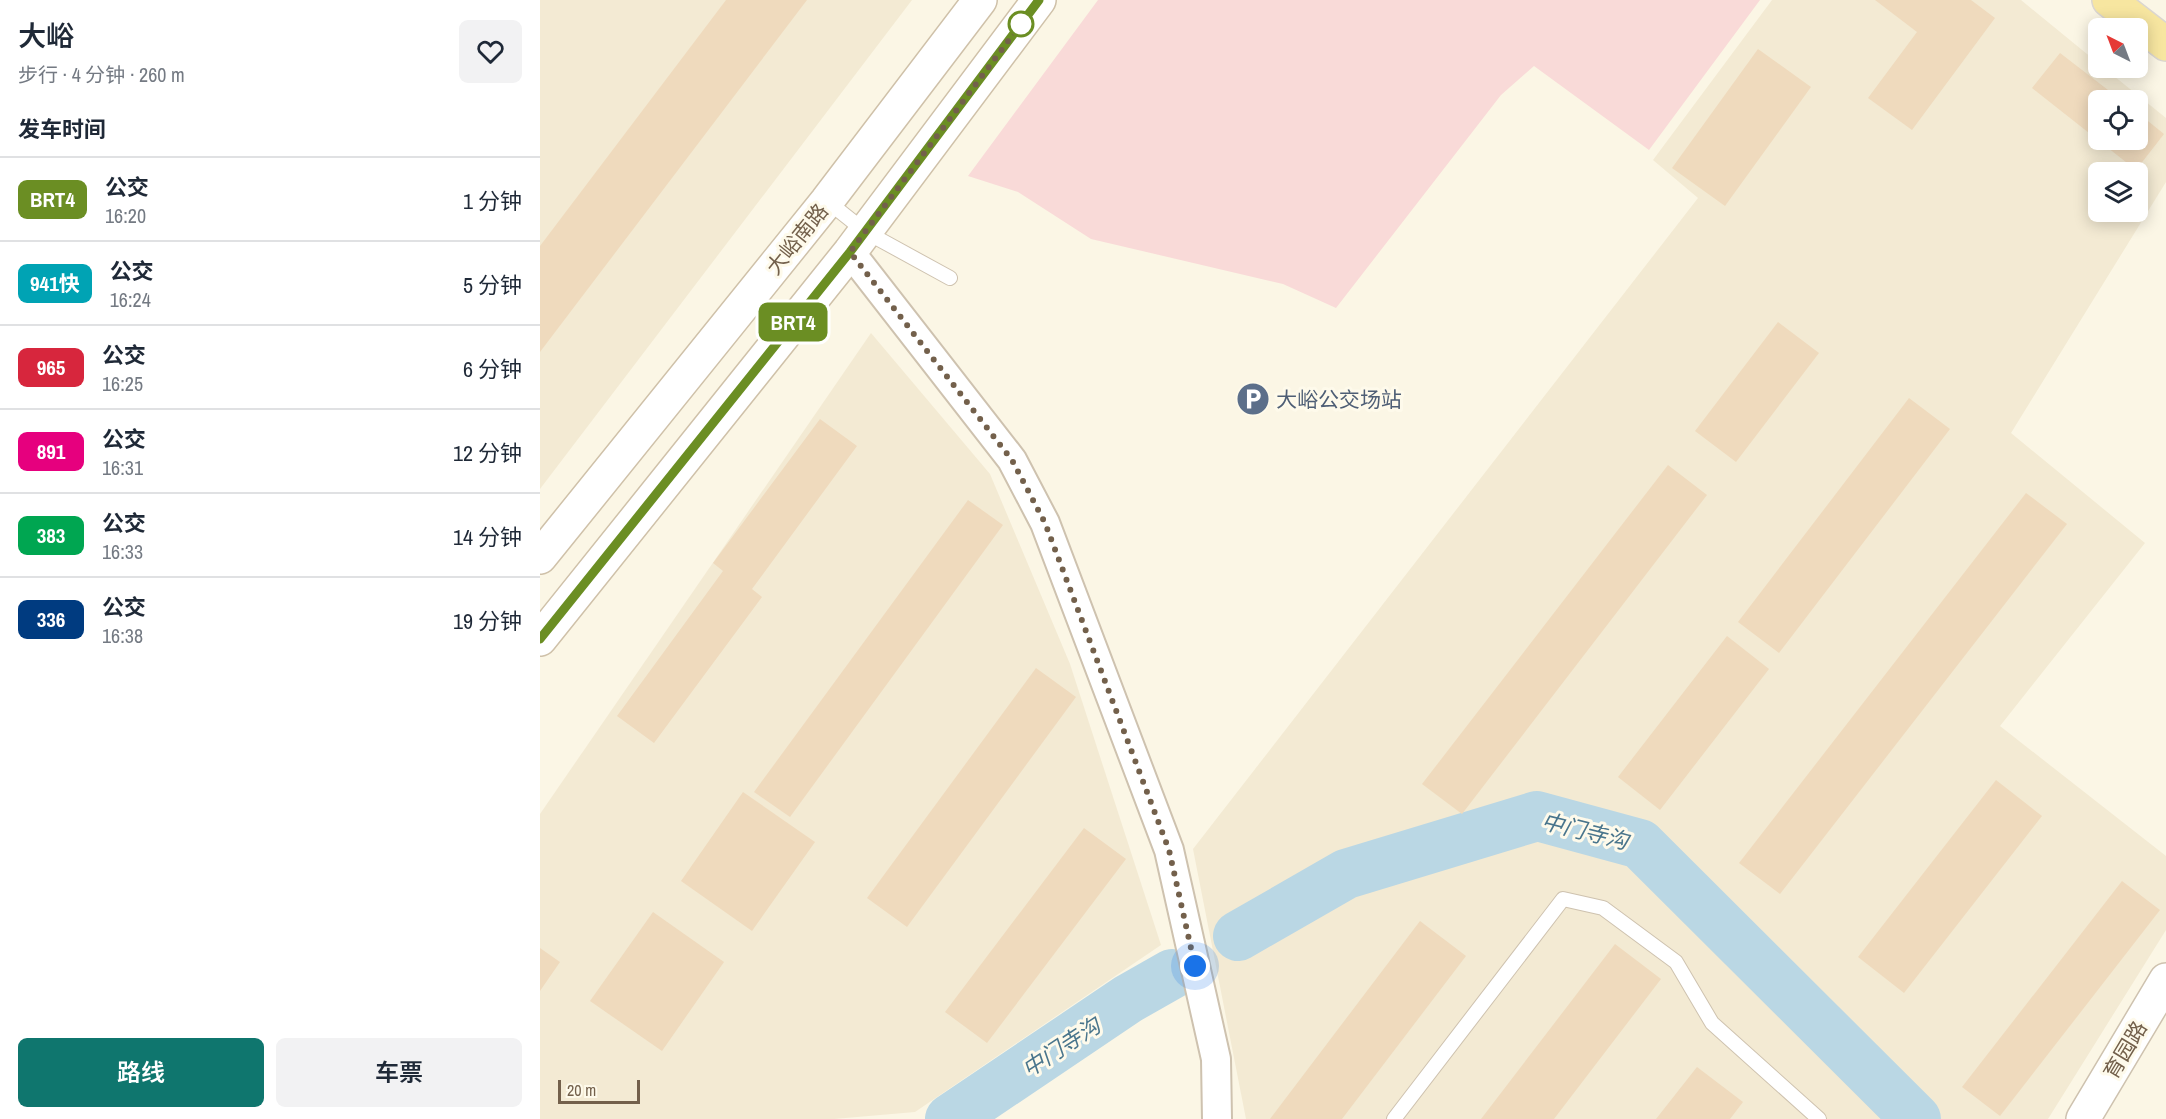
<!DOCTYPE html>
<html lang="zh">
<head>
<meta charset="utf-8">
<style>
	:root { --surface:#fff; --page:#f2f2f3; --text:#1f2937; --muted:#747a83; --line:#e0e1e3; --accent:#0f766e }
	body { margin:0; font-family:"Archivo Narrow","Noto Sans SC",sans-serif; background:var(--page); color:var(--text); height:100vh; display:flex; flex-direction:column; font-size:22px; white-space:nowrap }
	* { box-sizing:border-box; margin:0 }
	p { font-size:20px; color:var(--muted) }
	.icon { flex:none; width:33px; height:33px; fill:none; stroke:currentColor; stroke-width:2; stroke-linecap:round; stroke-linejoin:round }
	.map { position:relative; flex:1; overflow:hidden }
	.side { display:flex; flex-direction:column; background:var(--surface); width:540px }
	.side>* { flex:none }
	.badge { padding:0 12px; border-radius:9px; font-size:21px; line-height:39px }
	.needle { width:39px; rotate:318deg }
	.tools { position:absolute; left:1548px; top:18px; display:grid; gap:12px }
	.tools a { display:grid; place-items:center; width:60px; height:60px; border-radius:9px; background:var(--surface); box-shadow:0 3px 15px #0003; font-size:30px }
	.scale { position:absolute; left:18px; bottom:15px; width:82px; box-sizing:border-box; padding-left:6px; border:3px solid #73604b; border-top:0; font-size:16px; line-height:21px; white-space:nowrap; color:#73604b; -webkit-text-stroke:4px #fefaeb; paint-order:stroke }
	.you { position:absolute; width:30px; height:30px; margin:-15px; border:4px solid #fff; border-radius:50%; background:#1a73e8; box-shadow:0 0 0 9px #1a73e833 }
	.map>.badge { position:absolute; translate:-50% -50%; box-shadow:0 0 0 3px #fff }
	h2 { padding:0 18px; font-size:22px; line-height:54px }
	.round { display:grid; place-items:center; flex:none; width:63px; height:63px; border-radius:9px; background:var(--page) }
	.headline { display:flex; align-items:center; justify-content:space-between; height:102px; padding:0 18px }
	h1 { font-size:28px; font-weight:600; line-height:45px }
	.button { display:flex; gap:12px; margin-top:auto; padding:12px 18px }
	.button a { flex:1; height:69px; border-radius:9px; background:var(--accent); color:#fff; font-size:24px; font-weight:600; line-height:69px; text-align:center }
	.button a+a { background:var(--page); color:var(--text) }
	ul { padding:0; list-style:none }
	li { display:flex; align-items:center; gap:18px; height:84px; padding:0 18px; border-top:2px solid var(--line) }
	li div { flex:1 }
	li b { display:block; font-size:22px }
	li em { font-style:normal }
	li .badge { min-width:66px; font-weight:700; text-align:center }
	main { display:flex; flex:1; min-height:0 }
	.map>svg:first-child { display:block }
	.residential { fill:#f3ead3; fill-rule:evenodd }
	.medical { fill:#f9dad8 }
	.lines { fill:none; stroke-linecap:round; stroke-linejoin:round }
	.river { stroke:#bad7e4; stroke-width:50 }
	.building { fill:#efdabd }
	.service-casing { stroke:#cec2af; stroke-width:16 }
	.minor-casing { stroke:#cec2af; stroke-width:32 }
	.tertiary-casing { stroke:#cec2af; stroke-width:36 }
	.secondary-casing { stroke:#cfc1a9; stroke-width:36 }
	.primary-casing { stroke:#dbd6d0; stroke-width:36 }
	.service { stroke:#fff; stroke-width:14 }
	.minor { stroke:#fff; stroke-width:28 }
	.tertiary { stroke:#fff; stroke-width:33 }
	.secondary { stroke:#fff; stroke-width:33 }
	.primary { stroke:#f7e6a0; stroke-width:33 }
	.line-casing { stroke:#fff; stroke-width:14 }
	.line { stroke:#6b8e23; stroke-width:9 }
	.walk { stroke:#73604b; stroke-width:6; stroke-dasharray:0 10.8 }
	.stop-dot { fill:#fff; stroke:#6b8e23; stroke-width:3 }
	.labels { text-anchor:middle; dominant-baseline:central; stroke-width:6; stroke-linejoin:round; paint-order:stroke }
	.street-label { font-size:21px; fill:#73604b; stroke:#fefaeb }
	.service-label { font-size:21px; fill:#4e5e75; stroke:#fefaeb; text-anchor:start }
	.water-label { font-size:22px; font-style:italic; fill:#49758c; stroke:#fefaeb }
</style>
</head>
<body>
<main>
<section class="side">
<div class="headline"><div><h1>大峪</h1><p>步行 · 4 分钟 · 260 m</p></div><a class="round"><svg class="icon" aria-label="heart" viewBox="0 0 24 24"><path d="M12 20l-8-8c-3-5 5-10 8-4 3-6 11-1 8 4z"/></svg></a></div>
<h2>发车时间</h2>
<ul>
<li><span class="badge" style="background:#6b8e23;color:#fff">BRT4</span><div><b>公交</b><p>16:20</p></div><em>1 分钟</em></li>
<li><span class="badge" style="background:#00a3b4;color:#fff">941快</span><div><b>公交</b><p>16:24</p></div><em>5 分钟</em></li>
<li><span class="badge" style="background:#d7263d;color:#fff">965</span><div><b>公交</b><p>16:25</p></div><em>6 分钟</em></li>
<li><span class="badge" style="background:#e6007e;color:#fff">891</span><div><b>公交</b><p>16:31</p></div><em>12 分钟</em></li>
<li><span class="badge" style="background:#00a651;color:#fff">383</span><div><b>公交</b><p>16:33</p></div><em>14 分钟</em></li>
<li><span class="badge" style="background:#003b80;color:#fff">336</span><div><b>公交</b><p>16:38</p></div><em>19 分钟</em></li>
</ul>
<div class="button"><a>路线</a><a>车票</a></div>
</section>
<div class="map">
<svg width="1626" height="1119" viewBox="0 0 1626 1119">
	<rect width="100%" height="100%" fill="#fbf6e5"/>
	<g class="residential">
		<polygon points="0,0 372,0 0,489"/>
		<path d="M1232,0H1481L1558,63V68H1564L1626,118V182L1471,433L1605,543L1460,726L1626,856V930L1508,1119H706L653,849L1158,198L1113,160ZM1558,100H1598V140H1558ZM1558,172H1598V212H1558Z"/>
		<polygon points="331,333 450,474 530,664 621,945 375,1112 294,1119 0,1119 0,814"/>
	</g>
	<polygon class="medical" points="558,0 1220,0 1109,150 994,66 961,95 796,308 743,284 551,239 478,192 428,176"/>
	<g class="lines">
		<g class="river">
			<polyline points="698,936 806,874 997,816 1100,844 1376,1119"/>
			<polyline points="410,1119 588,999 632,974"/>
		</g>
	</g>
	<g class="building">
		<polygon points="186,0 267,0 0,352 0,246"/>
		<polygon points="1335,0 1431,0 1455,18 1372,130 1328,98 1377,32"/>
		<polygon points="1218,49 1271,87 1185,206 1132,168"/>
		<polygon points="1520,53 1581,100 1558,100 1558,140 1598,140 1598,113 1624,134 1596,170 1492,88"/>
		<polygon points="1238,322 1279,353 1196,462 1155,431"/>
		<polygon points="1369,398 1410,429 1239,653 1198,622"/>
		<polygon points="280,419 317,446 212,589 222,597 114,743 77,716 183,571 173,563"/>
		<polygon points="1128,465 1167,495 922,814 882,784"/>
		<polygon points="1486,493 1527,524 1240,894 1199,863"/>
		<polygon points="428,500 463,525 250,817 214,792"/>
		<polygon points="1187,636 1229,669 1120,810 1078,777"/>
		<polygon points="496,668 536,697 367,927 327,898"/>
		<polygon points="1456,780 1502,816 1364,993 1318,957"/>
		<polygon points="203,792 275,842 212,931 141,881"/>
		<polygon points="544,828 586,859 447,1043 405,1012"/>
		<polygon points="1582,881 1620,910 1460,1116 1422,1087"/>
		<polygon points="113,912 184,962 122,1051 50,1001"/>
		<polygon points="880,921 926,956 802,1119 730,1119"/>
		<polygon points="1075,944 1121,979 1014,1119 941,1119"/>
		<polygon points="0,948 20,962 0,991"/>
		<polygon points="1157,1067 1203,1102 1190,1119 1116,1119"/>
	</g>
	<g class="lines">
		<g class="service-casing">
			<g id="service">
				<polyline points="287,201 326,232 410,278"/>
				<polyline points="854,1119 1023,899 1063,908 1136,962 1172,1023 1279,1119"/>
			</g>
		</g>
		<g class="minor-casing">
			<polyline id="minor" points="310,252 472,460 505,523 629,850 676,1059 677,1119"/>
		</g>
		<g class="tertiary-casing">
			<polyline id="tertiary" points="1543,1119 1626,980"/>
		</g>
		<g class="secondary-casing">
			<g id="secondary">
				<polyline points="0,557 287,201 440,0"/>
				<polyline points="0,639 310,252 499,0"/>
			</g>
		</g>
		<g class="primary-casing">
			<polyline id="primary" points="1569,0 1626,44"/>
		</g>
		<use href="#service" class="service"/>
		<use href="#minor" class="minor"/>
		<use href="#tertiary" class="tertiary"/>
		<use href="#secondary" class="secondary"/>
		<use href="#primary" class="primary"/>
	</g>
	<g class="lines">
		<g class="line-casing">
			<polyline id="line" points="0,639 310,252 499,0"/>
		</g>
		<use href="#line" class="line"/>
		<polyline class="walk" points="481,24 310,252 472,460 505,523 629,850 655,966"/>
	</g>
	<defs>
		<g id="parking-disc" transform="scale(1.725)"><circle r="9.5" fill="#5c6f8a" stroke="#fefaeb"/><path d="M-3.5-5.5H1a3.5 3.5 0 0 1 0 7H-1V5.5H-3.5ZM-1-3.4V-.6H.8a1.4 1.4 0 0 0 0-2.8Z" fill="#fff"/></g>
	</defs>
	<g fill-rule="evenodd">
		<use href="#parking-disc" x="713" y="399"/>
	</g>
	<circle class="stop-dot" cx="481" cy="24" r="12"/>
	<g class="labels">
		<g class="street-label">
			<text transform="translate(257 239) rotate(-51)">大峪南路</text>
			<text transform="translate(1585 1050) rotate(-59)">育园路</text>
		</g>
		<g class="service-label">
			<text x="736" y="399">大峪公交场站</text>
		</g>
		<g class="water-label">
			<text transform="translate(1045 831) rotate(14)">中门寺沟</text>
			<text transform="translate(521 1047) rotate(-33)">中门寺沟</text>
		</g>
	</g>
</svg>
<div class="tools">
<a><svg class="needle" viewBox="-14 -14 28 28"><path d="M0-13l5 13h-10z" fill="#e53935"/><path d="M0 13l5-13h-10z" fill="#747a83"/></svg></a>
<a><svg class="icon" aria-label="locate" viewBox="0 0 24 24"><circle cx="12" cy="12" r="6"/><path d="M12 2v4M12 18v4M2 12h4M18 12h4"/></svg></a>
<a><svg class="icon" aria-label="layers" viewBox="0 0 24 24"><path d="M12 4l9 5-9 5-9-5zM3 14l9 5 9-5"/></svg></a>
</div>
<div class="scale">20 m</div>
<div class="you" style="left:655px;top:966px"></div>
<b class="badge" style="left:253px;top:322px;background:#6b8e23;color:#fff">BRT4</b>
</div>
</main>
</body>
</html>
